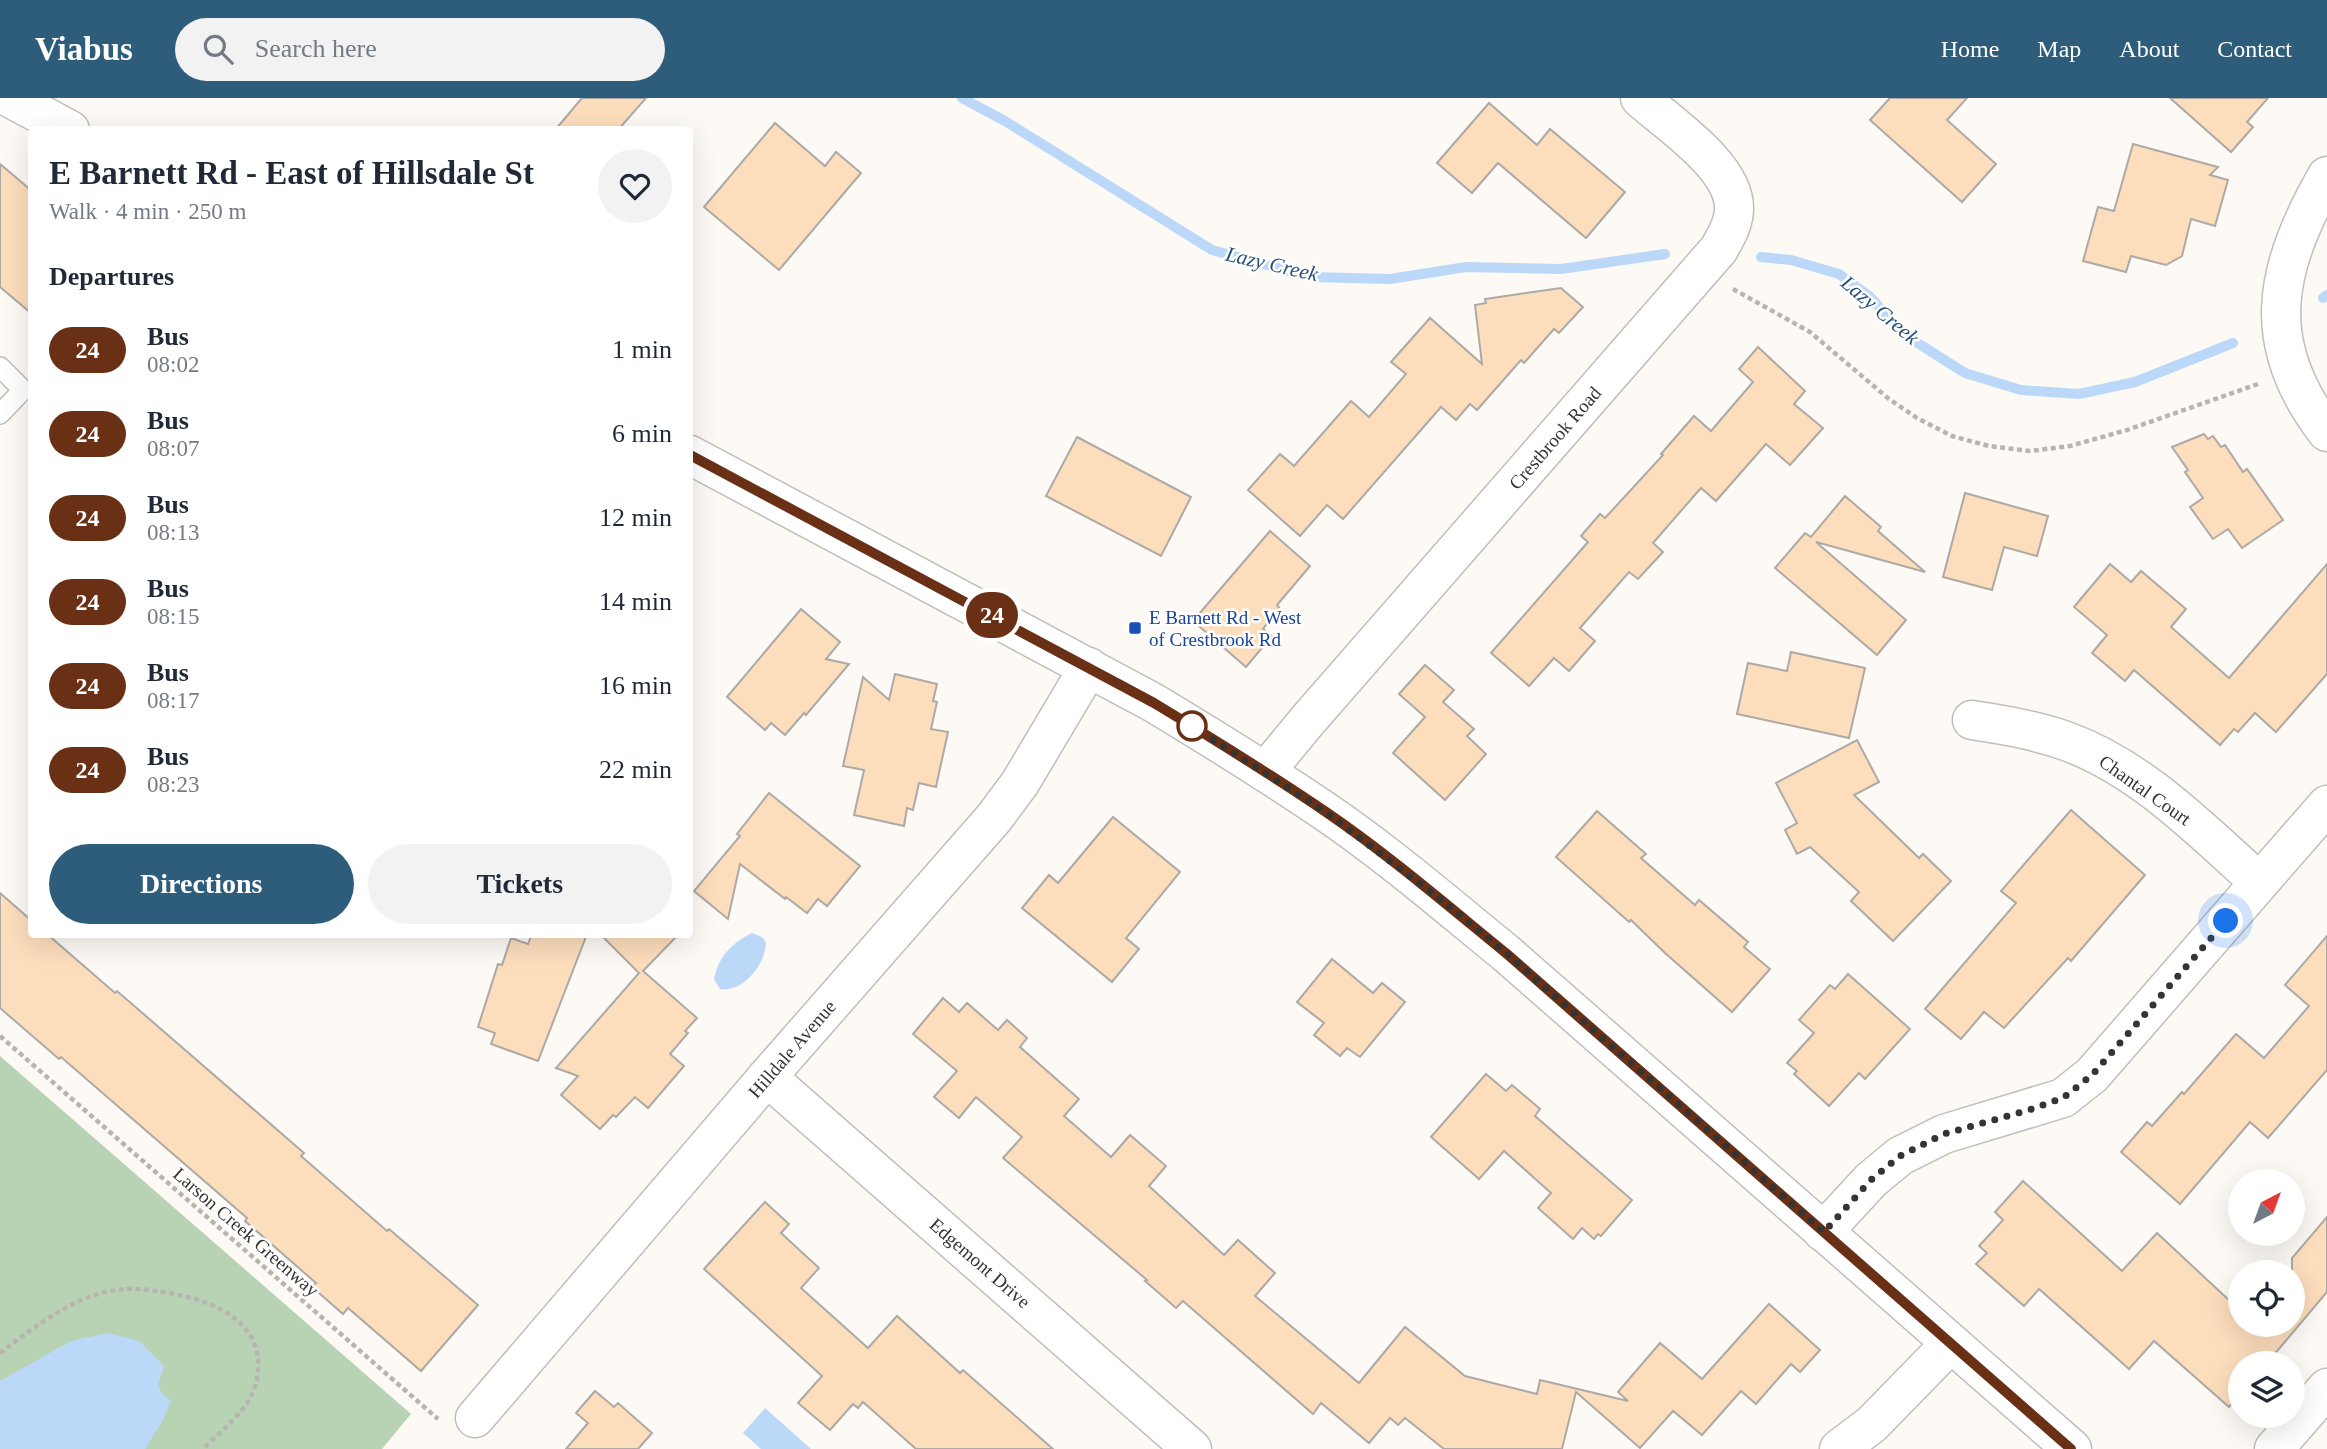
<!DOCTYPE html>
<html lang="en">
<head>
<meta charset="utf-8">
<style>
	:root { --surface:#fff; --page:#f2f2f3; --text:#1f2937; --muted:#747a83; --accent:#2d5d7b }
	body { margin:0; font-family:Georgia,serif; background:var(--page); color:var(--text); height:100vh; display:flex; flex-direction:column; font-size:26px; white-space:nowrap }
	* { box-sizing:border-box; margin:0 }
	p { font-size:23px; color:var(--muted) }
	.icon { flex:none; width:38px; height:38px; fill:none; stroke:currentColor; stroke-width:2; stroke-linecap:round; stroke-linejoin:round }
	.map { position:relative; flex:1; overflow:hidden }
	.drawer { position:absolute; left:28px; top:28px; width:665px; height:812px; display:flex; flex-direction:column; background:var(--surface); border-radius:7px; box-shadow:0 7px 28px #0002 }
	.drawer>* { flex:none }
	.badge { padding:0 14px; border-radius:23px; font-size:24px; line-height:46px }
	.needle { width:46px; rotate:41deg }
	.buttons { position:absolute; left:2228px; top:1071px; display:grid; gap:14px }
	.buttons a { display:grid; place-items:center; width:77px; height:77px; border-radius:50%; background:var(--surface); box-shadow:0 7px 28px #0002; font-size:35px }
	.you { position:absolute; width:35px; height:35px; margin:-18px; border:5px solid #fff; border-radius:50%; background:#1a73e8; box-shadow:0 0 0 10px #1a73e833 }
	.map>.badge { position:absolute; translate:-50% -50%; box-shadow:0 0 0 4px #fff }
	h2 { padding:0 21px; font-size:26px; line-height:63px }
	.round { display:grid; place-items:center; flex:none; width:74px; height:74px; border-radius:37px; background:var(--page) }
	.head { display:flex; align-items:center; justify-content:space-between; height:119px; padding:0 21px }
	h1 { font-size:33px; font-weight:800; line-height:52px }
	.primary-button { display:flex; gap:14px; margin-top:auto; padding:14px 21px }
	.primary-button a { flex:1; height:80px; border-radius:42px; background:var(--accent); color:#fff; font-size:28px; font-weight:800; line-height:80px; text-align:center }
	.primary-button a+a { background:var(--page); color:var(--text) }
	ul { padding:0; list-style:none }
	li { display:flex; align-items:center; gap:21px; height:84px; padding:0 21px }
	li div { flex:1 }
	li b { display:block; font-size:26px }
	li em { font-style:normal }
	li .badge { min-width:77px; font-weight:700; text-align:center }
	header { display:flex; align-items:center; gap:42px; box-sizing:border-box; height:98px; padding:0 35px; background:var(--accent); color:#fff }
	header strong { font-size:33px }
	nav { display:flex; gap:38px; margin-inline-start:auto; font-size:24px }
	.search { width:490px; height:63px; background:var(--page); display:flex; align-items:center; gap:18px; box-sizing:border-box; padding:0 24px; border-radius:38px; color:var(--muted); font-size:26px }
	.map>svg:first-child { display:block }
	.green { fill:#b8d3b3 }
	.water { fill:#bbd8f9 }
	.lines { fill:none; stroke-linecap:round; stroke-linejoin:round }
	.stream { stroke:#bbd8f9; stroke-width:10 }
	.building { fill:#fcddbc; stroke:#ada9a6; stroke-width:2 }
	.lane-casing { stroke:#c2beba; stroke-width:22 }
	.street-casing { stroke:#c2beba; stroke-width:41 }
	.primary-casing { stroke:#c2beba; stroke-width:41 }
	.path { stroke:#b8b5b1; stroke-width:4.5; stroke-dasharray:5 3.5; stroke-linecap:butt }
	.lane { stroke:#fff; stroke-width:19 }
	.street { stroke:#fff; stroke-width:38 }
	.primary { stroke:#fff; stroke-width:38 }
	.line-casing { stroke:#fff; stroke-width:16 }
	.line { stroke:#693016; stroke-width:10 }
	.walk { stroke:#353432; stroke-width:7; stroke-dasharray:0 12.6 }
	.transit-dot { fill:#1a4fb4; stroke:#fff; stroke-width:2.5 }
	.stop-dot { fill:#fff; stroke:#693016; stroke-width:3.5 }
	.labels { text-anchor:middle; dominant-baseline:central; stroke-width:5; stroke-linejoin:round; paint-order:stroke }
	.street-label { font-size:19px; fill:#353432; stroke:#fff }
	.transit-label { font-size:19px; fill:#164399; stroke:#fff; text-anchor:start }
	.water-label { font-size:21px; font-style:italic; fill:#264e79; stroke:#fff }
</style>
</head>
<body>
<header>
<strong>Viabus</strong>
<div class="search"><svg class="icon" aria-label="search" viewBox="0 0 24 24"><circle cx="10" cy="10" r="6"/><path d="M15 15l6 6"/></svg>Search here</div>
<nav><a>Home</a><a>Map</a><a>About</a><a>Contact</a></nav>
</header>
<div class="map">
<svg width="2327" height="1351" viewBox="0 0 2327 1351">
	<rect width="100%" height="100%" fill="#fdf9f5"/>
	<polygon class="green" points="0,958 411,1316 382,1351 0,1351"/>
	<g class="water">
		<path d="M752,835L762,839L766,845C765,867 743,895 720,891L714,881C718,860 732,844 752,835Z"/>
		<polygon points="108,1235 139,1243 164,1268 158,1286 162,1296 171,1303 162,1324 145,1351 0,1351 0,1283 71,1243"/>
		<polygon points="765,1310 811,1351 761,1351 743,1335"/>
	</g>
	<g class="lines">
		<g class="stream">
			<polyline points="962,0 1005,23 1212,152 1311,179 1390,181 1466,169 1561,171 1665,156"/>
			<polyline points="1761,159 1791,162 1839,176 1869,198 1905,237 1965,275 2021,292 2079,296 2135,284 2233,245"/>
			<polyline points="2323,200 2327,197"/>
		</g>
	</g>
	<g class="building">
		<polygon points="582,0 646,0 618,32 555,32"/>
		<polygon points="1890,0 1967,0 1947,22 1996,66 1962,104 1870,22"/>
		<polygon points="2170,0 2268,0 2247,24 2253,29 2231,54"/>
		<polygon points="1489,5 1537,47 1550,31 1625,94 1586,140 1498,65 1472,95 1437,65"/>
		<polygon points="775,25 825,68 836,54 861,75 779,172 704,109"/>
		<polygon points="2133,46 2218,69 2210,77 2228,82 2215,128 2191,121 2182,158 2166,167 2131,158 2126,174 2083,163 2098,109 2114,113"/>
		<polygon points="0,66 32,93 32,216 0,189"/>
		<polygon points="1561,190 1583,209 1559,235 1554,231 1524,265 1521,262 1477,312 1470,306 1456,322 1441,309 1343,421 1327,407 1300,438 1248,392 1280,356 1294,368 1351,303 1369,319 1406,276 1391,264 1430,220 1482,266 1475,207 1486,205 1485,201"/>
		<polygon points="1758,249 1805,293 1794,306 1823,330 1790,367 1766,346 1716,403 1701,390 1653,445 1663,454 1638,481 1629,474 1580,530 1595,543 1569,573 1554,560 1529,588 1491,555 1588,444 1581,438 1600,416 1605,420 1663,357 1661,356 1694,318 1711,333 1753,284 1739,271"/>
		<polygon points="2204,336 2208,341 2213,338 2221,349 2225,347 2243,374 2247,371 2283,422 2242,450 2228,431 2213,441 2190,409 2203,400 2185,374 2188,372 2172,349"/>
		<polygon points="1077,339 1191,399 1161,458 1046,398"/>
		<polygon points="1965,395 2048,418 2037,458 2004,449 1992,492 1943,479"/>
		<polygon points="1845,398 1881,429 1878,433 1925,474 1816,444 1906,522 1877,557 1775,470 1805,435 1811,439"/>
		<polygon points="1270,433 1310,468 1277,507 1279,509 1263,531 1272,538 1246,569 1193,523"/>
		<polygon points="2110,466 2131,484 2141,473 2186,511 2171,529 2229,580 2327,466 2327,576 2276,634 2255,615 2238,634 2234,631 2220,647 2134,572 2125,583 2092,555 2107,537 2074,509"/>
		<polygon points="801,511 840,544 826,561 849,566 806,617 804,615 785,637 771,625 765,632 727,599"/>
		<polygon points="1791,554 1865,570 1849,640 1737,616 1748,565 1787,573"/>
		<polygon points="1425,567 1454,592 1443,604 1474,631 1467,638 1486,656 1445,702 1393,655 1425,619 1399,596"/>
		<polygon points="895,576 937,586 933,603 937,604 931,631 948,634 936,689 919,685 913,712 907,710 904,728 854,717 864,672 843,668 863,579 889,602"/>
		<polygon points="1857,642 1879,684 1854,697 1919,760 1923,756 1951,783 1893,843 1851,803 1859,794 1810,749 1797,756 1785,732 1797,725 1776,685"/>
		<polygon points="769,695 860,768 827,808 818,801 807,815 786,799 785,801 740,766 728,821 694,793 740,738 737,736"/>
		<polygon points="2071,712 2145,777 2071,863 2068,860 2004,930 1984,914 1961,941 1925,911 2016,805 2001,793"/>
		<polygon points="1597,713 1646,756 1641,760 1695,807 1699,802 1748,844 1744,849 1770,871 1732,914 1665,855 1631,822 1629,824 1556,759"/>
		<polygon points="1113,719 1180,774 1126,840 1139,851 1112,884 1022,810 1049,777 1058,785"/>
		<polygon points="0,795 32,823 32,836 47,836 115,895 117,893 304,1055 301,1058 387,1133 389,1131 478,1207 421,1273 348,1210 343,1216 312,1189 316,1185 245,1123 247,1120 61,959 59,961 0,910"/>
		<polygon points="532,836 587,836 538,963 491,946 495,935 478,929 498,866 502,867 511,840 528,846"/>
		<polygon points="600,836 679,836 643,873 697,920 685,933 688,935 670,956 684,968 648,1010 635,999 616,1019 613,1017 600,1031 561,997 578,978 556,970 639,875"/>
		<polygon points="2327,838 2327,972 2268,1040 2250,1024 2180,1106 2121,1054 2147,1024 2152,1028 2182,994 2184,996 2236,936 2264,960 2309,908 2285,887"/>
		<polygon points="1332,861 1373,895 1382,885 1405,904 1360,959 1347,950 1340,958 1314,937 1324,925 1297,904"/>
		<polygon points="1848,876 1910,931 1865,981 1859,975 1829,1008 1794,976 1797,973 1787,965 1814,935 1799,922 1830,887 1835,891"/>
		<polygon points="943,900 959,914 967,905 998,932 1007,922 1027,940 1020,949 1079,1001 1064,1018 1111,1059 1130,1037 1166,1068 1149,1088 1224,1157 1238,1142 1275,1175 1255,1198 1359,1285 1405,1229 1465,1278 1537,1296 1540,1282 1628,1303 1618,1294 1660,1245 1702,1281 1769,1206 1820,1252 1800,1274 1791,1266 1756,1306 1741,1293 1702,1337 1673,1313 1640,1350 1576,1294 1562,1351 1444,1351 1405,1320 1398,1327 1390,1320 1369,1345 1321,1305 1313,1316 1183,1203 1176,1210 1145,1183 1147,1182 1003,1060 1022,1039 976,999 959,1020 934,999 957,973 913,936"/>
		<polygon points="1486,976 1506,993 1512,987 1540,1011 1535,1018 1632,1102 1601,1138 1598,1136 1594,1141 1582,1130 1573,1141 1538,1110 1551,1095 1504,1053 1479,1081 1431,1039"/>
		<polygon points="2023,1083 2122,1173 2157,1135 2231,1204 2240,1194 2240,1227 2292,1227 2292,1160 2327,1119 2327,1194 2267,1265 2240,1265 2240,1296 2229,1309 2154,1243 2129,1271 2039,1191 2024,1208 1976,1166 1987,1155 1979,1148 2003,1122 1995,1114"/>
		<polygon points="765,1104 789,1126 781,1135 819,1170 801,1190 868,1250 897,1218 960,1275 963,1272 1053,1351 916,1351 863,1304 858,1310 853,1306 830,1332 798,1305 822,1278 704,1171"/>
		<polygon points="595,1293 614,1309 618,1305 652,1335 638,1351 566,1351 588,1325 576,1315"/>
	</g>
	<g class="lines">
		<g class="lane-casing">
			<polyline id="lane" points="0,269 23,292 0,316"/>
		</g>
		<g class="street-casing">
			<g id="street">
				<path d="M2327,78C2274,171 2258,245 2327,334"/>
				<path d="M1972,622C2004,627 2035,632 2066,643C2141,670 2201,732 2259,784"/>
				<path d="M1265,674L1308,622L1719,151C1726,138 1734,126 1734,110C1734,68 1669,26 1640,0"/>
				<polyline points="767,979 1192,1351"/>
				<polyline points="1823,1134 1871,1082 1900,1058 1944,1036 2063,1000 2092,977 2327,707"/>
				<polyline points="475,1320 767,979 994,720 1020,685 1089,569"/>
				<polyline points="1839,1351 1872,1326 1951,1245"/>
				<polyline points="2274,1351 2327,1290"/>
			</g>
		</g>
		<g class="primary-casing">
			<g id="primary">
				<polyline points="10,0 70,32"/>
				<path d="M690,357L1154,605C1212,640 1270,676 1326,714C1389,757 1448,808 1507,856L2072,1351"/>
			</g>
		</g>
		<g class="path">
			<polyline points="1733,191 1810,234 1889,301 1917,320 1952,338 1989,348 2030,353 2070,348 2127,332 2258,286"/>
			<polyline points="0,938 438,1321"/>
			<path d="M0,1255C35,1229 71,1199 116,1192C133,1189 151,1192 169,1195C216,1203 270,1226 256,1285C250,1311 221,1333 203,1351"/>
		</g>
		<use href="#lane" class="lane"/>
		<use href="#street" class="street"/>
		<use href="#primary" class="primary"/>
	</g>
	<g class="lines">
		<g class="line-casing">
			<path id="line" d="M690,357L1154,605C1212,640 1270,676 1326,714C1389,757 1448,808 1507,856L2071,1351"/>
		</g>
		<use href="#line" class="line"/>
		<polyline class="walk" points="1192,628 1327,715 1440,801 1507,856 1824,1134 1871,1082 1900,1058 1944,1036 2029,1012 2063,1000 2092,977 2226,823"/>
	</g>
	<rect class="transit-dot" x="1128" y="523" width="14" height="14" rx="3.5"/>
	<circle class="stop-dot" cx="1192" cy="628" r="14"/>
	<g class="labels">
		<g class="street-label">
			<text transform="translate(1555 340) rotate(-49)">Crestbrook Road</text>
			<text transform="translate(2145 692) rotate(35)">Chantal Court</text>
			<text transform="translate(792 951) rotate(-49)">Hilldale Avenue</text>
			<text transform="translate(246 1134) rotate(41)">Larson Creek Greenway</text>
			<text transform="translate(980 1165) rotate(41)">Edgemont Drive</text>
		</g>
		<g class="transit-label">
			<text x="1149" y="519">E Barnett Rd - West<tspan x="1149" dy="22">of Crestbrook Rd</tspan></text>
		</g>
		<g class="water-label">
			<text transform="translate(1272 166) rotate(13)">Lazy Creek</text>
			<text transform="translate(1880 212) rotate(40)">Lazy Creek</text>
		</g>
	</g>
</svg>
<div class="buttons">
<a><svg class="needle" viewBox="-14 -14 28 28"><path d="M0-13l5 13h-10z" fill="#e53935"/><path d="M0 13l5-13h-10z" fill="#747a83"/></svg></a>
<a><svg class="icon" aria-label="locate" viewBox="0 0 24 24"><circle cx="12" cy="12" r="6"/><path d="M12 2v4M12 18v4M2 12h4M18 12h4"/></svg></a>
<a><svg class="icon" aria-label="layers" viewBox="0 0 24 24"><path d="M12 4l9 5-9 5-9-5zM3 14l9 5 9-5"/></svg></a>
</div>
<div class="you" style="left:2226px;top:823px"></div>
<b class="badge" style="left:992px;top:517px;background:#693016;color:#fff">24</b>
<section class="drawer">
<div class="head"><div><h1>E Barnett Rd - East of Hillsdale St</h1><p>Walk · 4 min · 250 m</p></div><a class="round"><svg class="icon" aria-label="heart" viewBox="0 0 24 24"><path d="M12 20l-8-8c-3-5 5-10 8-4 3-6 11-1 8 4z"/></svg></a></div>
<h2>Departures</h2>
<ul>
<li><span class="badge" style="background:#693016;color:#fff">24</span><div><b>Bus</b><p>08:02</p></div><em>1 min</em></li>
<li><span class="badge" style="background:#693016;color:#fff">24</span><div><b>Bus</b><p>08:07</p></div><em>6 min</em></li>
<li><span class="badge" style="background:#693016;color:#fff">24</span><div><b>Bus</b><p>08:13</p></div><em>12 min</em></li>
<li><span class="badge" style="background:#693016;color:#fff">24</span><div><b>Bus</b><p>08:15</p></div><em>14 min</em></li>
<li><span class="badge" style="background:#693016;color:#fff">24</span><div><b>Bus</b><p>08:17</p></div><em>16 min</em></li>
<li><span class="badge" style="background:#693016;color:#fff">24</span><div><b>Bus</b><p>08:23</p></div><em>22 min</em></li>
</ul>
<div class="primary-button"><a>Directions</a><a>Tickets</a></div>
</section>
</div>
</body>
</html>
